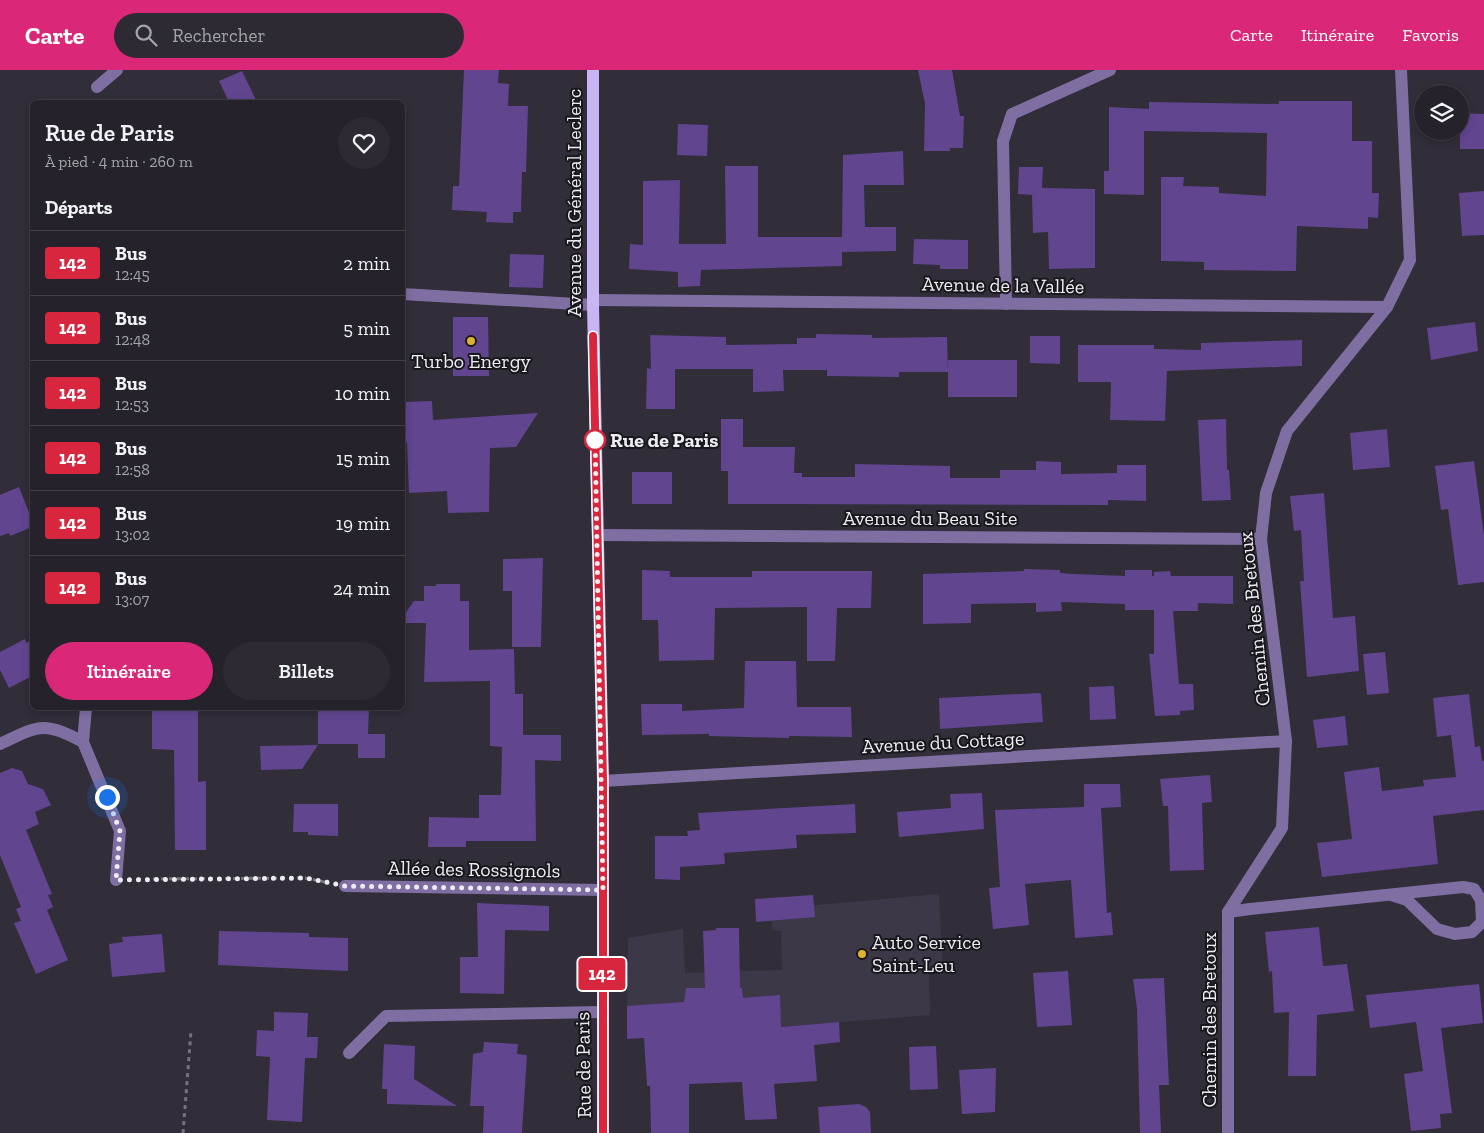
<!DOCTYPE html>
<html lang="fr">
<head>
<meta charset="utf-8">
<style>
	:root { --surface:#25222b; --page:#2d2a33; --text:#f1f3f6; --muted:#a3a4a9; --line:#423f47; --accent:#db2777 }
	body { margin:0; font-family:"Zilla Slab",serif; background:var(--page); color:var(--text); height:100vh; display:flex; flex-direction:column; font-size:19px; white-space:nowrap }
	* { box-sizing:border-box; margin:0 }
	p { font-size:16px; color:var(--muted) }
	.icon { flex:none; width:28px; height:28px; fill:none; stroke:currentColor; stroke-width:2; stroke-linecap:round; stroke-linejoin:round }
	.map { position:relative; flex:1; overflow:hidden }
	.drawer { position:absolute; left:30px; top:30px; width:375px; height:610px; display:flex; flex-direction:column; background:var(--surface); border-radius:8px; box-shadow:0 2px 8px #0003,0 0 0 1px var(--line) }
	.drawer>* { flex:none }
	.badge { padding:0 10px; border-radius:4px; font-size:18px; line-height:32px }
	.buttons { position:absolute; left:1414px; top:15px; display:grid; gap:10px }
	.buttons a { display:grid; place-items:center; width:55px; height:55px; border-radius:50%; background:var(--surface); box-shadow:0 2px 8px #0003,0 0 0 1px var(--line); font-size:25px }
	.you { position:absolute; width:25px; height:25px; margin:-12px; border:4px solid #fff; border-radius:50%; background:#1a73e8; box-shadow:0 0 0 8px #1a73e833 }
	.map>.badge { position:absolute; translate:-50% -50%; box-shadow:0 0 0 2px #fff }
	h2 { padding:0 15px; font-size:19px; line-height:45px }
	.round { display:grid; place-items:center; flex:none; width:52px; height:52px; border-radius:26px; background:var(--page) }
	.head { display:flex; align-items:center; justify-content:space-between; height:85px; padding:0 15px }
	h1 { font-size:24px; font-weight:600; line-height:38px }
	.button { display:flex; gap:10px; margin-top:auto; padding:10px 15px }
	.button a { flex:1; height:58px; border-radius:30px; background:var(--accent); color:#fff; font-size:20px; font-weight:600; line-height:58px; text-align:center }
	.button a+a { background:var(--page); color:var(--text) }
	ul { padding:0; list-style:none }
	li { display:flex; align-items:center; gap:15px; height:65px; padding:0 15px; border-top:1px solid var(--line) }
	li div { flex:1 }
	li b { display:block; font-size:19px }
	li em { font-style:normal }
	li .badge { min-width:55px; font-weight:700; text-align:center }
	header { display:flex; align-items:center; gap:30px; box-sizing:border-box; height:70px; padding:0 25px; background:var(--accent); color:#fff }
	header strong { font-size:24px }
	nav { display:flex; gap:28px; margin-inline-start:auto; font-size:18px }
	.search { width:350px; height:45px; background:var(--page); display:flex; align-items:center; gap:12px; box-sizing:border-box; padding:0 18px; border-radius:28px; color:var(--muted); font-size:19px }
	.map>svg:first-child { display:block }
	.built { fill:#3d3848 }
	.building { fill:#61458f }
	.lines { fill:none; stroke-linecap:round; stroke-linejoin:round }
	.path { stroke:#76737d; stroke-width:3; stroke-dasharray:4 4; stroke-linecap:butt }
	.minor { stroke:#7f6ea2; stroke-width:12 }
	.major { stroke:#c9b4f4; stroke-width:12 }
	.line-casing { stroke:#fff; stroke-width:11 }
	.line { stroke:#d7263d; stroke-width:8 }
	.walk { stroke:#eeecf3; stroke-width:5; stroke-dasharray:0 9 }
	.poi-dot { fill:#dcb233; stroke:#18171c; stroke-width:2 }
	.stop-dot { fill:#fff; stroke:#d7263d; stroke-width:2.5 }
	.labels { text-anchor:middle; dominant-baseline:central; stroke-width:4; stroke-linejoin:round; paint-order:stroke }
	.street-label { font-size:20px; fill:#eeecf3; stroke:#18171c }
	.poi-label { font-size:20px; fill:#eeecf3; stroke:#18171c }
	.stop-label { font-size:20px; font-weight:bold; fill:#eeecf3; stroke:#18171c; text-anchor:start }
</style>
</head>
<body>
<header>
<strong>Carte</strong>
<div class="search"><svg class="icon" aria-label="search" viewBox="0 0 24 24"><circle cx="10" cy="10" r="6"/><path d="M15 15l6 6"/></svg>Rechercher</div>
<nav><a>Carte</a><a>Itinéraire</a><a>Favoris</a></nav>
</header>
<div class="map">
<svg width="1484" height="1063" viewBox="0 0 1484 1063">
	<rect width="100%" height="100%" fill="#312d39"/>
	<polygon class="built" points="939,824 943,901 929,902 930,945 627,969 628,868 683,859 685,903 782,900 781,861 772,860 772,839"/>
	<g class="building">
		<polygon points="464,0 499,0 498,13 509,14 508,36 528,36 526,102 522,102 521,142 513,142 513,153 486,152 487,142 452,140 453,116 459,116"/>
		<polygon points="918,0 952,0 960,46 964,46 963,78 950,78 950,81 924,81 925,34"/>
		<polygon points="242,1 257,32 229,32 219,11"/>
		<polygon points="1279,31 1352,31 1352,71 1372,71 1372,123 1379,123 1378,148 1368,147 1368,159 1297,156 1296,201 1204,200 1204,192 1161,191 1161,107 1184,107 1183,116 1219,117 1219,123 1266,126 1267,63 1144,61 1144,125 1104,124 1104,101 1109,101 1109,37 1149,39 1149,32 1279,34"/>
		<polygon points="1460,43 1484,44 1484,79 1460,79"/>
		<polygon points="678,54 708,55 707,86 677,85"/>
		<polygon points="903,81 904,115 864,115 865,157 896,157 896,181 842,182 842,196 701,200 700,216 678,217 678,202 629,199 630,174 643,175 643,111 680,110 679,174 726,174 725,96 758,96 758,167 842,167 843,85"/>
		<polygon points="1019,97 1043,97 1042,118 1095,119 1095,198 1049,199 1048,162 1033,163 1032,125 1018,124"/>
		<polygon points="1484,121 1484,165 1462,166 1459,123"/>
		<polygon points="914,169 968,170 968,199 940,199 940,195 913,194"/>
		<polygon points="510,184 544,185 543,218 509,217"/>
		<polygon points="453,247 488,247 489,306 453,306"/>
		<polygon points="1475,252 1478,281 1431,290 1427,258"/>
		<polygon points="816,264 872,265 872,268 947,267 948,302 899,302 899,307 827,306 827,300 783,300 784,321 753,322 753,299 675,299 675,339 646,339 647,298 651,299 650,265 726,267 726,275 797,274 797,268 816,268"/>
		<polygon points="1030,266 1060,266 1060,294 1030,293"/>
		<polygon points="1302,270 1302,296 1167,301 1165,351 1110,350 1111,312 1078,312 1078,275 1154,275 1154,279 1201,280 1201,273"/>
		<rect x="948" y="290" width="69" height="37"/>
		<polygon points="432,331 433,350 538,343 516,377 490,378 489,442 448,443 447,421 409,423 407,372 402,373 402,332"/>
		<polygon points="721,349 743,349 743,377 795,377 794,403 802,403 802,407 855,407 855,394 950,396 950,408 1000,408 1000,400 1036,400 1036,391 1061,392 1061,404 1117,403 1117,395 1146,395 1146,431 1108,430 1108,435 728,434 728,401 721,401"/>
		<polygon points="1226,349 1227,400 1229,400 1231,430 1202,431 1198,350"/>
		<polygon points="1387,359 1390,397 1353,400 1350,363"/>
		<polygon points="1474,391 1484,466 1484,512 1458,515 1448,439 1441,440 1435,396"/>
		<rect x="632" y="402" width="40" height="32"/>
		<polygon points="19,417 32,450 32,457 10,466 9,463 0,466 0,425"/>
		<polygon points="1324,423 1333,548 1355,546 1359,601 1307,607 1300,511 1304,511 1301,460 1294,461 1290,426"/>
		<polygon points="543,488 541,577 512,577 512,521 503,521 503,489"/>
		<polygon points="1024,499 1060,500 1060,503 1074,504 1125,506 1125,500 1152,500 1152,506 1154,506 1154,502 1170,501 1171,506 1233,506 1233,534 1198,533 1198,541 1173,541 1179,614 1193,614 1194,640 1180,641 1180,645 1155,646 1149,584 1154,584 1154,540 1125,540 1125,534 1061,532 1062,541 1036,542 1036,533 971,534 971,553 923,554 923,504 1024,501"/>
		<polygon points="642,500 670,501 670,507 752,507 752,501 872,501 871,538 837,538 835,591 807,591 807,537 715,538 714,590 659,591 658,550 642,550"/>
		<polygon points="436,514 460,514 460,531 469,531 469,580 514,579 515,624 523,624 523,665 561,665 561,691 535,690 536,771 466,771 466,777 428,777 429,747 479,748 479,725 501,725 502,677 490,676 490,611 424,612 426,553 402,553 402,548 414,531 424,531 424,516 436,516"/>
		<polygon points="25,569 26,573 32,570 32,606 9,618 0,600 0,582"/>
		<polygon points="1385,582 1389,623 1367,625 1363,584"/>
		<polygon points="745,591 796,591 797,637 851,637 852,667 789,666 789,668 709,666 709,664 642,665 641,634 682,634 682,641 744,638"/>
		<polygon points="1114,616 1116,649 1090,650 1089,617"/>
		<polygon points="1039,623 1041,624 1043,652 940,659 939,628"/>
		<polygon points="1469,624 1475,677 1480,676 1482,691 1484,691 1484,740 1433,746 1438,794 1322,807 1317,773 1352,769 1344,702 1379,697 1382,721 1424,716 1423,710 1456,707 1451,665 1437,667 1433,628"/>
		<polygon points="152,638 198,638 198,712 206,711 206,780 175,780 174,680 152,679"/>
		<polygon points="318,638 369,638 368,664 385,664 385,688 358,688 358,674 318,674"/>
		<polygon points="1345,646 1348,675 1317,678 1313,650"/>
		<polygon points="318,675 302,699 261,700 260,676"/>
		<polygon points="12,698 22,701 28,714 43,719 51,735 35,742 39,754 26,760 52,824 48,825 53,837 47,840 68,890 36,904 14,853 21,851 16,839 21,837 0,785 0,703"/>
		<polygon points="1210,705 1212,732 1202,733 1204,800 1170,801 1168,736 1163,736 1160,709"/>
		<polygon points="1084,714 1120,714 1121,737 1101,738 1107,843 1111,842 1113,865 1075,868 1071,810 1025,814 1029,855 993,859 989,818 1000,817 995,740 1084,737"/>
		<polygon points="982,723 984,759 899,767 897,742 951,738 950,724"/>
		<polygon points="294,734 338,734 338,766 308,765 308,762 293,762"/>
		<polygon points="855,734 856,763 796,765 797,778 724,783 725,794 680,797 680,810 655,809 655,766 688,766 687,761 700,760 698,743"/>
		<polygon points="813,825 815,847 756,852 755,829"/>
		<polygon points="477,833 549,836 549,861 505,860 504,924 460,923 460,887 478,887"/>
		<polygon points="1319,857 1323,896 1347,894 1354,941 1317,945 1316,1006 1288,1006 1289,942 1274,943 1272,901 1269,902 1265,862"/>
		<polygon points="716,858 739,858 740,918 742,918 743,928 780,925 781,957 839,952 840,972 814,975 817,1011 774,1014 777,1049 745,1050 742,1012 689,1014 689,1063 651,1063 650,1016 647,1016 644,968 627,969 627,936 684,932 686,918 705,918 703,861 716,860"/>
		<polygon points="219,861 309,863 309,867 348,868 348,901 218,895"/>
		<polygon points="162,864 165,902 112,907 109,874 123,872 122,867"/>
		<polygon points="1068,901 1072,955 1037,957 1033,903"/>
		<polygon points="1164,908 1169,1015 1159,1015 1161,1063 1140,1063 1137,939 1133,909"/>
		<polygon points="1479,914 1483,953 1441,958 1452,1043 1440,1044 1441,1058 1411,1061 1404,1004 1423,1001 1416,952 1370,958 1366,925"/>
		<polygon points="274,942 308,943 307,967 318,967 317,988 305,988 302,1052 267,1050 270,987 256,986 257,960 274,961"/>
		<polygon points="484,972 518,974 517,984 527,985 522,1063 483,1063 484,1036 470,1036 473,984 483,982"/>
		<polygon points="384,974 415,976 414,1009 457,1036 387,1034 387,1019 382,1019"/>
		<polygon points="936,976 938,1019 910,1020 909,977"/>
		<polygon points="996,998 995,1042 962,1044 959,1000"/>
		<polygon points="859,1034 866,1037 870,1042 871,1063 820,1063 818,1037"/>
	</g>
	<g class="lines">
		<g class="path">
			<polyline points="137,809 305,808 325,812"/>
			<polyline points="183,1063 191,961"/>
		</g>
		<g class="minor">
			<polyline points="97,17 117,0"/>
			<polyline points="402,224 593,235"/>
			<polyline points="594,230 1387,237"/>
			<polyline points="1006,234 1003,71 1012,44 1110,0"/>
			<polyline points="598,465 1261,469"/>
			<polyline points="83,672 86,638"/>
			<path d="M0,674C40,655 43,651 83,672L120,761L116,810"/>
			<polyline points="603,711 1286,671"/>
			<polyline points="345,816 603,820"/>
			<polyline points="1228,842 1250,839 1463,817 1474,819 1481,830 1482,852 1472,862 1455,864 1437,859 1407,830 1391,825"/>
			<polyline points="349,983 386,946 601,942"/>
			<polyline points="1228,1063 1228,842 1282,758 1286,671 1261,469 1266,423 1287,361 1387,237 1410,190 1401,0"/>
		</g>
		<polyline class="major" points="593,0 593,235 603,711 603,1063"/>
	</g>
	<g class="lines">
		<g class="line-casing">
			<polyline id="line" points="593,266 603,711 603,1063"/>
		</g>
		<use href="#line" class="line"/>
		<polyline class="walk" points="107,727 120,761 116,810 306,808 345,816 603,820 595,361 595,370"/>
	</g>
	<g class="poi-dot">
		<circle cx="471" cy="271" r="5"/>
		<circle cx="862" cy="884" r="5"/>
	</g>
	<circle class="stop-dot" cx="595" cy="370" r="10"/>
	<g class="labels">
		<g class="street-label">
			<text transform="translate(574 133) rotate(-90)">Avenue du Général Leclerc</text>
			<text transform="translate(1003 215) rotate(1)">Avenue de la Vallée</text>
			<text x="930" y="448">Avenue du Beau Site</text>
			<text transform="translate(1254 549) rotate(-96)">Chemin des Bretoux</text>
			<text transform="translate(943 672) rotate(-3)">Avenue du Cottage</text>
			<text transform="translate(474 799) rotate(1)">Allée des Rossignols</text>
			<text transform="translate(1209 950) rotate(-90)">Chemin des Bretoux</text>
			<text transform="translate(583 995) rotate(-91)">Rue de Paris</text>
		</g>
		<g class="poi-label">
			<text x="471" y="291">Turbo Energy</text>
			<text x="872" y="872" text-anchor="start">Auto Service<tspan x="872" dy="23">Saint-Leu</tspan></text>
		</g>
		<g class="stop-label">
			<text x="610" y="370">Rue de Paris</text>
		</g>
	</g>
</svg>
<div class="buttons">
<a><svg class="icon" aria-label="layers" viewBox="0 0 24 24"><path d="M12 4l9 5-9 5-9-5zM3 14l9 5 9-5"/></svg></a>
</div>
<div class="you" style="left:107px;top:727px"></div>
<b class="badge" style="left:602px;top:904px;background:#d7263d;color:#fff">142</b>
<section class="drawer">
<div class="head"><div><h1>Rue de Paris</h1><p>À pied · 4 min · 260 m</p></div><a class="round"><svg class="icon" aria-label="heart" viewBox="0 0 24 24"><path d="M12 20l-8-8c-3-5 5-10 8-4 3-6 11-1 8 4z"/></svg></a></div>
<h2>Départs</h2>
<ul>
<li><span class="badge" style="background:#d7263d;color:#fff">142</span><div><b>Bus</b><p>12:45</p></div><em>2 min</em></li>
<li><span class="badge" style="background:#d7263d;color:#fff">142</span><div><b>Bus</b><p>12:48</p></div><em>5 min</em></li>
<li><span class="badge" style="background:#d7263d;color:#fff">142</span><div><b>Bus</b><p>12:53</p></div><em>10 min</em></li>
<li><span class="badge" style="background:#d7263d;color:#fff">142</span><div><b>Bus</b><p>12:58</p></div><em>15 min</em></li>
<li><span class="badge" style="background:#d7263d;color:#fff">142</span><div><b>Bus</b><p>13:02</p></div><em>19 min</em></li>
<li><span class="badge" style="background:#d7263d;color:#fff">142</span><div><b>Bus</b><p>13:07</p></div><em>24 min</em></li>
</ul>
<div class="button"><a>Itinéraire</a><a>Billets</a></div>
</section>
</div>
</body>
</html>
